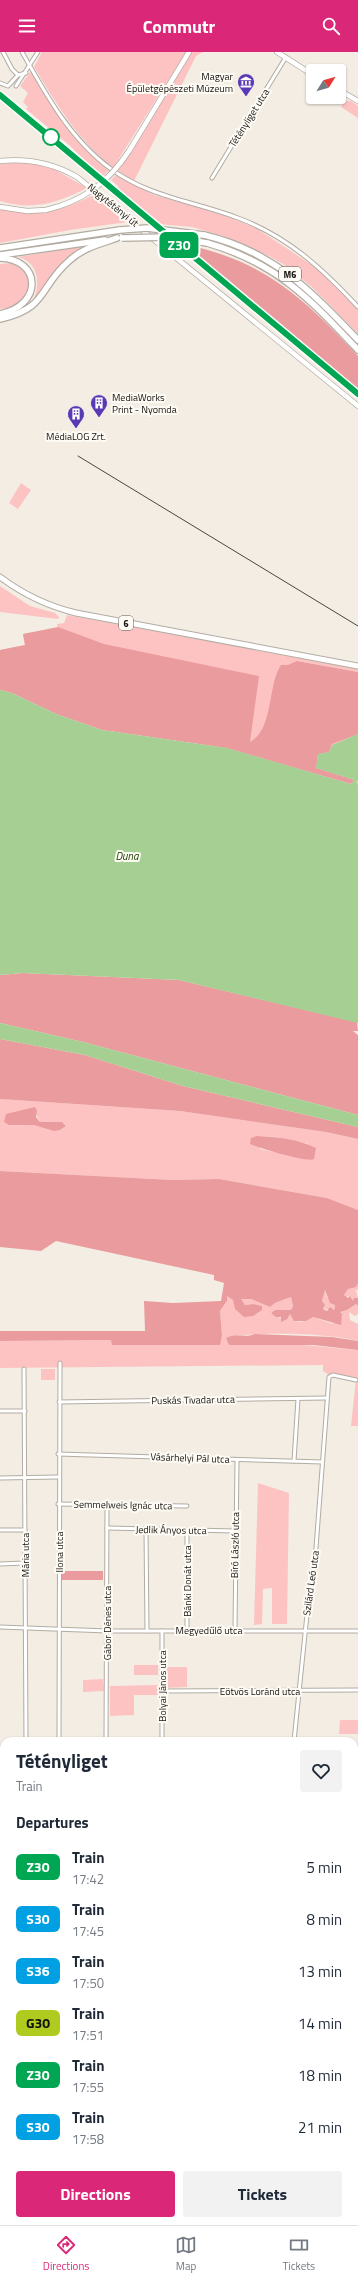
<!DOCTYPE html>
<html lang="en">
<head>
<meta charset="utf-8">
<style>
	:root { --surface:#fff; --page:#f2f2f3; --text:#1f2937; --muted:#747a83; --line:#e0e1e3; --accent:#db2777 }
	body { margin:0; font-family:"Titillium Web",sans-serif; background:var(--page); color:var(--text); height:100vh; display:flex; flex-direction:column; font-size:15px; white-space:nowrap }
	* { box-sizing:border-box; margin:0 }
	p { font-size:13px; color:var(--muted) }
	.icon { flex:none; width:22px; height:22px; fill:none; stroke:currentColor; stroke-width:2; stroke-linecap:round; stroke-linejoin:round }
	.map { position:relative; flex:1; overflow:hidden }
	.panel { position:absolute; left:0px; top:1685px; width:358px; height:488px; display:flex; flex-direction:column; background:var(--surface); border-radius:12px 12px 0 0; box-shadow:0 1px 3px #0004 }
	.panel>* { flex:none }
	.badge { padding:0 8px; border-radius:6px; font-size:14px; line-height:26px }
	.needle { width:26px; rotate:53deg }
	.fabs { position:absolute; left:306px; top:12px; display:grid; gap:8px }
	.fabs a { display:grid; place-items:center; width:40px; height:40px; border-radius:4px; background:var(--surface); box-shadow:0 1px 3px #0004; font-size:20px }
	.map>.badge { position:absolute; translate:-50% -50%; box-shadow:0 0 0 2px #fff }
	h2 { padding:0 16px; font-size:15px; line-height:36px }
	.round { display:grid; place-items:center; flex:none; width:42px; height:42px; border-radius:4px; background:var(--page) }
	.head { display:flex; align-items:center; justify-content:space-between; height:68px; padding:0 16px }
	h1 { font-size:19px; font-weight:700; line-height:30px }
	.button { display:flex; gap:8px; margin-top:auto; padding:8px 16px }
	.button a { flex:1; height:46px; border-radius:4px; background:var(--accent); color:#fff; font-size:16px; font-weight:700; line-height:46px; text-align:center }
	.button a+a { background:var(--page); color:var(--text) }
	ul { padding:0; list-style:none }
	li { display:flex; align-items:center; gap:12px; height:52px; padding:0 16px }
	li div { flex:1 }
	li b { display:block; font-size:15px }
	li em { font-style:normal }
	li .badge { min-width:44px; font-weight:700; text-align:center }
	header { display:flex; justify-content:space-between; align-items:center; height:52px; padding:0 16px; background:var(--accent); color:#fff; font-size:18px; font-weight:700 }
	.menu { display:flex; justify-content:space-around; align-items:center; height:56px; border-top:1px solid var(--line); background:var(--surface); font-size:11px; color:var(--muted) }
	.menu a { display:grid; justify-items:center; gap:2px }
	.menu .current { color:var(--accent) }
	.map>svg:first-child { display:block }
	.green { fill:#fdc3c3; fill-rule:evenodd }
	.forest { fill:#ea9b9d; fill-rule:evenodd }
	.water { fill:#a6d093 }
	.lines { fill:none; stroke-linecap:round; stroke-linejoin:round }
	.street-casing { stroke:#b2aca3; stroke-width:5 }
	.secondary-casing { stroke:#b2aca3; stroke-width:6 }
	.primary-casing { stroke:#b2aca3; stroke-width:7 }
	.highway-casing { stroke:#b2aca3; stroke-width:8 }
	.street { stroke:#fff; stroke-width:3 }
	.secondary { stroke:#fff; stroke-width:4.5 }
	.primary { stroke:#fff; stroke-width:5 }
	.highway { stroke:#fff; stroke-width:5.5 }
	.rail { stroke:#494641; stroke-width:1 }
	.secondary-bridge-casing { stroke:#b2aca3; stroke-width:6; stroke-linecap:butt }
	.highway-bridge-casing { stroke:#b2aca3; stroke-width:8; stroke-linecap:butt }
	.secondary-bridge { stroke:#fff; stroke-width:4.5 }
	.highway-bridge { stroke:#fff; stroke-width:5.5 }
	.line-casing { stroke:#fff; stroke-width:9 }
	.line { stroke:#00a651; stroke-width:6 }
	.stop-dot { fill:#fff; stroke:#00a651; stroke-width:2 }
	.labels { text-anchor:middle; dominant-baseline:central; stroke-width:4; stroke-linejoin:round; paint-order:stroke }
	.shield { fill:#fefbf5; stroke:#5b5955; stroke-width:1 }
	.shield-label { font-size:9px; font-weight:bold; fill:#151310 }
	.poi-label { font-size:10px; fill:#151310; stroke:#fefbf5; text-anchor:end }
	.street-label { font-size:10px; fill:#151310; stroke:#fefbf5 }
	.water-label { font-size:11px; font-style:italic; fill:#1b4100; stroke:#fefbf5 }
</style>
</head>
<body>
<header><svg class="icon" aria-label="menu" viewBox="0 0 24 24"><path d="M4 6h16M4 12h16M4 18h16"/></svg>Commutr<svg class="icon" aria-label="search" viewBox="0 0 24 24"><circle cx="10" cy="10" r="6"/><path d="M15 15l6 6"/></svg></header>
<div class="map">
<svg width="358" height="2173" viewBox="0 0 358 2173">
	<rect width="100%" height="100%" fill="#f3ede4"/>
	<g class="green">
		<path d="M42,0H186L113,116C78,88 57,53 34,15Z"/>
		<polygon points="192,0 203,0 196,4 134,129 118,119"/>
		<path d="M31,19C56,61 72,86 109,118L102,125L68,92L26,57L28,55L23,50L28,41L20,34Z"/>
		<polygon points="345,49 351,49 358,54 358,66 341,55"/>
		<path d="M23,110L52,116L87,136C58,151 32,159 0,149V112Z"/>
		<polygon points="116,123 154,143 216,160 256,176 318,217 358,258 358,282 313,236 283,212 265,202 223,184 192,175 158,172 117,136 118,134 111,128"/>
		<path d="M94,143L128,170L70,178L0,191V157C40,165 57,160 94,143Z"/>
		<path d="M84,194L60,213L41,240L34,246C41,230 37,209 18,205Z"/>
		<path d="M12,211C28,218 38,237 21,250C15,255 7,256 0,257V212Z"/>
		<polygon points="21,431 31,438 18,457 9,451"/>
		<polygon points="0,534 30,554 55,561 59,565 58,567 0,560"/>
		<polygon points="67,563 358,617 358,620 297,609 358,626 358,733 0,638 0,598 25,593 23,582 58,576 57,572 64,571"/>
		<path d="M0,1047L180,1059L326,1080L358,1087V1158L327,1146L219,1127L172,1128L0,1119ZM36,1062L40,1070H62L66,1074L60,1078C50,1078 44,1074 35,1073C24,1071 14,1077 4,1069ZM257,1084L276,1085L309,1092L288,1103L260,1097Z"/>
		<polygon points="358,1231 358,1238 356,1238 358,1246 353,1249 350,1244 346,1245 344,1243 348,1237"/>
		<polygon points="325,1238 327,1245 335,1253 333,1258 323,1257 325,1255 322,1249"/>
		<path d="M227,1244L233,1248L235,1252L254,1262L258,1261L256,1254L253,1252L245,1253L240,1247H251L270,1255L275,1251L291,1245L293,1254L291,1258H275L271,1261L282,1267L290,1262L293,1263L295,1269L301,1270L313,1265L333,1272L339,1260L347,1258L356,1252L358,1254V1262L355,1264L349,1260L350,1268L358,1272V1289C331,1281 252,1279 226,1286L358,1298V1374H351L356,1327L335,1322L329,1323L323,1319V1313L0,1316V1289L111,1288L113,1293H219L222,1283L220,1259L226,1251Z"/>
		<rect x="41" y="1317" width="14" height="11"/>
		<polygon points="258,1431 289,1441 287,1572 272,1572 272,1536 263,1537 262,1572 254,1573"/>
		<rect x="134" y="1613" width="24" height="10"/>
		<polygon points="163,1615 187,1615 187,1635 163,1636"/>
		<polygon points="103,1627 104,1639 83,1640 83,1628"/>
		<polygon points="158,1633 158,1643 134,1643 134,1663 110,1664 110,1634"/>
		<polygon points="340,1668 358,1668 358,1682 339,1682"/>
	</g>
	<g class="forest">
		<path d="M182,192C262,207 304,246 358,304V337Z"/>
		<path d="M58,575L104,592L259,624L250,690C274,677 267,634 281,613H288L297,609L358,620V682L332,692L329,700L318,702L316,716L354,728L351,732L227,696L102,678L56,662L12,641L0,638V598L25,593L23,582Z"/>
		<polygon points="23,921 179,928 357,970 358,979 353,979 358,983 358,1063 83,990 0,971 0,923"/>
		<polygon points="0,987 85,1003 183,1034 358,1075 358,1087 326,1080 180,1059 0,1047"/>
		<polygon points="35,1055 37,1059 36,1065 40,1070 62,1070 66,1074 60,1078 54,1079 34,1073 9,1073 4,1070 6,1062"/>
		<path d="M257,1084C277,1085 298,1087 316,1096L314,1107C307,1111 259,1096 250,1092L251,1086Z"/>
		<path d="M0,1119L172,1128L219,1127L327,1146L358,1158V1231L356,1235L348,1237L344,1243L348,1246L350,1244L353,1249L354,1246H358V1254L356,1252L347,1258L340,1260L342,1262L341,1273L313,1265L306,1269H294L290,1262L287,1267L281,1270V1265H276L271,1261L275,1258H291L293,1254L291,1245L275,1251L270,1255L251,1247H241L245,1253L253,1252L262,1254V1258L253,1264L244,1265L235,1257L233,1248L227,1244V1249L220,1259L222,1283L220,1293H112L111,1288L0,1289V1279H145L144,1249L173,1251L221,1249L224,1231L214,1228V1223L56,1189L41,1199L0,1195ZM325,1238L330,1251L335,1253L334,1258L330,1255L327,1259L323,1257L325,1253L322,1249Z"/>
		<path d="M255,1282L332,1285L358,1289V1298L313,1293H229L226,1286C235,1281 246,1286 255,1282Z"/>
		<rect x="61" y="1519" width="42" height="9"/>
	</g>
	<g class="water">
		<polygon points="0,638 12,641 56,662 102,678 227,696 351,732 354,728 316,716 318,702 329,700 332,693 358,682 358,728 356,730 358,733 358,971 179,928 23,921 0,923"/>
		<polygon points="0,971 83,990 358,1063 358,1075 183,1034 85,1003 0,987"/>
	</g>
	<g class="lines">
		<g class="street-casing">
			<g id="street">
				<polyline points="3,0 12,17 18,23"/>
				<path d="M22,0C46,43 71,88 111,117C151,146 194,149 238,166C287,184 323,217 358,255"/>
				<polyline points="0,31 8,34 18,23 26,21"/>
				<polyline points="16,34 38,0"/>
				<polyline points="212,126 286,5"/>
				<polyline points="24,1317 26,1689"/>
				<polyline points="59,1350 327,1346"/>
				<polyline points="0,1359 25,1359"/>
				<polyline points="58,1402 322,1410"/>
				<polyline points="294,1409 298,1347"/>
				<polyline points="0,1426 58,1425"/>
				<polyline points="58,1452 187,1454"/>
				<polyline points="107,1476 235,1479"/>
				<polyline points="0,1478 25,1478"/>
				<polyline points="146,1478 147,1579"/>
				<polyline points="0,1512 24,1511"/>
				<polyline points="0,1575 108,1579 358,1579"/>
				<polyline points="235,1578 237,1408"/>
				<polyline points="187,1579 187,1479"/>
				<polyline points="162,1639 358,1638"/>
				<polyline points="59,1689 60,1311"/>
				<polyline points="106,1689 107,1453"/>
				<polyline points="162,1689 162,1579"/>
				<polyline points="294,1689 309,1543 314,1522 329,1325 333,1323 356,1328"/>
				<polyline points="354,1700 358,1700"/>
				<polyline points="0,1709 4,1709"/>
				<polyline points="354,1775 358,1719"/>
				<polyline points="354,1782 358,1783"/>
				<polyline points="0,1817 4,1817"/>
				<polyline points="0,1867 4,1867"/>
				<polyline points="0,1973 4,1973"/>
				<polyline points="138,2169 158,2171 162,2169"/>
				<polyline points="236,2169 274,2173"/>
				<polyline points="311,2173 315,2173"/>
			</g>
		</g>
		<g class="secondary-casing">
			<g id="secondary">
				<polyline points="277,0 313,23"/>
				<polyline points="339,38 358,49"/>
				<polyline points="129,99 189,0"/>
				<path d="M0,109C28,106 53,111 77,125L358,354"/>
				<polyline points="0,155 27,159 46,158"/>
				<polyline points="0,2048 4,2048"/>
				<polyline points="354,2067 358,2068"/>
			</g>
		</g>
		<g class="primary-casing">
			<path id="primary" d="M0,525C24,543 47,554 76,561L358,614"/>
		</g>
		<g class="highway-casing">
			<g id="highway">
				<path d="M204,183C273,199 311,239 358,288"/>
				<path d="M207,191C277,211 310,247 358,298"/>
				<polyline points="0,196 120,178"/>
				<polyline points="0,203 105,188"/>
				<path d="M0,206C41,207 44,253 0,262"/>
				<path d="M0,267C49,256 38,235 70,208C83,196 100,192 117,186"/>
			</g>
		</g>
		<use href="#street" class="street"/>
		<use href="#secondary" class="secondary"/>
		<use href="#primary" class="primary"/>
		<use href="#highway" class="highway"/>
		<g class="rail">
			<polyline points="0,39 358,339"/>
			<polyline points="78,404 358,574"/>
		</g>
		<g class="secondary-bridge-casing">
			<path id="secondary-bridge" d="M46,158C83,149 108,131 129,99"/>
		</g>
		<g class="highway-bridge-casing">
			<g id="highway-bridge">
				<polyline points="120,178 147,176 204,183"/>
				<polyline points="122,186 171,185 207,191"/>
			</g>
		</g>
		<use href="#secondary-bridge" class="secondary-bridge"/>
		<use href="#highway-bridge" class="highway-bridge"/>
	</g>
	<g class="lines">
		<g class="line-casing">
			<polyline id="line" points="0,43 358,342"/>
		</g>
		<use href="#line" class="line"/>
	</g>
	<defs>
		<g id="museum-pin" transform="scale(0.9)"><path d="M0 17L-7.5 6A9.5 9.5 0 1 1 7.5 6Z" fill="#5a3ab2" stroke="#fefbf5"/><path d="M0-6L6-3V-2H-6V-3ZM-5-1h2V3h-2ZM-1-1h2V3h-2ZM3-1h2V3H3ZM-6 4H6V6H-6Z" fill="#fff"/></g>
		<g id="building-pin" transform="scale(0.9)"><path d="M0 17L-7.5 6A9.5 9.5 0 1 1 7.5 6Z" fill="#5a3ab2" stroke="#fefbf5"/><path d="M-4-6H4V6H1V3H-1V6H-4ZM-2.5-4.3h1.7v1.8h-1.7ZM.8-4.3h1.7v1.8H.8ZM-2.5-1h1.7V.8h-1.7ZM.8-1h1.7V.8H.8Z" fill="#fff"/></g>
	</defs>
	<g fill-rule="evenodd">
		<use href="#museum-pin" x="246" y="30"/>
		<use href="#building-pin" x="99" y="351"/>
		<use href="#building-pin" x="76" y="362"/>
	</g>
	<circle class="stop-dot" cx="51" cy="85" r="8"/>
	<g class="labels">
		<g class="shield">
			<rect x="279" y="215" width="22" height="14" rx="3"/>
			<rect x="119" y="564" width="14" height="14" rx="3"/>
		</g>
		<g class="shield-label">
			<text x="290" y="222">M6</text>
			<text x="126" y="571">6</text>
		</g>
		<g class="poi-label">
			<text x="233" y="24">Magyar<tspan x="233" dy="12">Épületgépészeti Múzeum</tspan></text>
			<text x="112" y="345" text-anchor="start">MediaWorks<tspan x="112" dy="12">Print - Nyomda</tspan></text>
			<text x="76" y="384" text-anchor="middle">MédiaLOG Zrt.</text>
		</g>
		<g class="street-label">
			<text transform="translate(249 66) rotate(-58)">Tétényliget utca</text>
			<text transform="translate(113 153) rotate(39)">Nagytétényi út</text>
			<text transform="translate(193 1348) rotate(-1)">Puskás Tivadar utca</text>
			<text transform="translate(190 1406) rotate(2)">Vásárhelyi Pál utca</text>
			<text transform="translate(123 1453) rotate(1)">Semmelweis Ignác utca</text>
			<text transform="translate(171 1478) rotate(1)">Jedlik Ányos utca</text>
			<text transform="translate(235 1493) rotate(-89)">Bíró László utca</text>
			<text transform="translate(59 1500) rotate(-90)">Ilona utca</text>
			<text transform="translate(25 1503) rotate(-90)">Mária utca</text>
			<text transform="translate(187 1529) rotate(-90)">Bánki Donát utca</text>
			<text transform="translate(311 1531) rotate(-82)">Szilárd Leó utca</text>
			<text transform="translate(107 1571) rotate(-90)">Gábor Dénes utca</text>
			<text x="209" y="1578">Megyedűlő utca</text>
			<text transform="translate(162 1634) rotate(-90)">Bolyai János utca</text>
			<text x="260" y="1639">Eötvös Loránd utca</text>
		</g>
		<g class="water-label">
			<text x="127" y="804">Duna</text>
		</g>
	</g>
</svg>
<div class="fabs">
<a><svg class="needle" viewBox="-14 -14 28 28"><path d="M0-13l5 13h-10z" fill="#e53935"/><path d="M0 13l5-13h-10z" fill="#747a83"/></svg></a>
</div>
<b class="badge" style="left:179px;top:193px;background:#00a651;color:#fff">Z30</b>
<section class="panel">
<div class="head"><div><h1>Tétényliget</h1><p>Train</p></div><a class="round"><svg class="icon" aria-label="heart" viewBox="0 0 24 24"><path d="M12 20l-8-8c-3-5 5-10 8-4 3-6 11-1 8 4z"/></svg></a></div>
<h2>Departures</h2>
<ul>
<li><span class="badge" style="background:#00a651;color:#fff">Z30</span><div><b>Train</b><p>17:42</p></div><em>5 min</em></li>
<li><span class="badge" style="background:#00a0e3;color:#fff">S30</span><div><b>Train</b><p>17:45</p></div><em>8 min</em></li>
<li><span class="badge" style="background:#00a0e3;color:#fff">S36</span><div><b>Train</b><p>17:50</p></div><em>13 min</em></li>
<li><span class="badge" style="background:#b0cb1f;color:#111">G30</span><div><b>Train</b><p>17:51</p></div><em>14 min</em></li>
<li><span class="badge" style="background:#00a651;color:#fff">Z30</span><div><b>Train</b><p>17:55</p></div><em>18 min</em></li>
<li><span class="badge" style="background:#00a0e3;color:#fff">S30</span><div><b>Train</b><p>17:58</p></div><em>21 min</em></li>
</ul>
<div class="button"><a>Directions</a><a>Tickets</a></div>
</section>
</div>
<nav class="menu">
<a class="current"><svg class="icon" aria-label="directions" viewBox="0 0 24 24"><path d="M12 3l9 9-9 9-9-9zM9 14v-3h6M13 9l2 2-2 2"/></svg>Directions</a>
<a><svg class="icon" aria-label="map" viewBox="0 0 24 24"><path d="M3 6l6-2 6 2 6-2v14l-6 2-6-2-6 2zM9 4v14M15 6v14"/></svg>Map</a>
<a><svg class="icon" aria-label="tickets" viewBox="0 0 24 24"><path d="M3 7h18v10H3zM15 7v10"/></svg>Tickets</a>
</nav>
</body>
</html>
